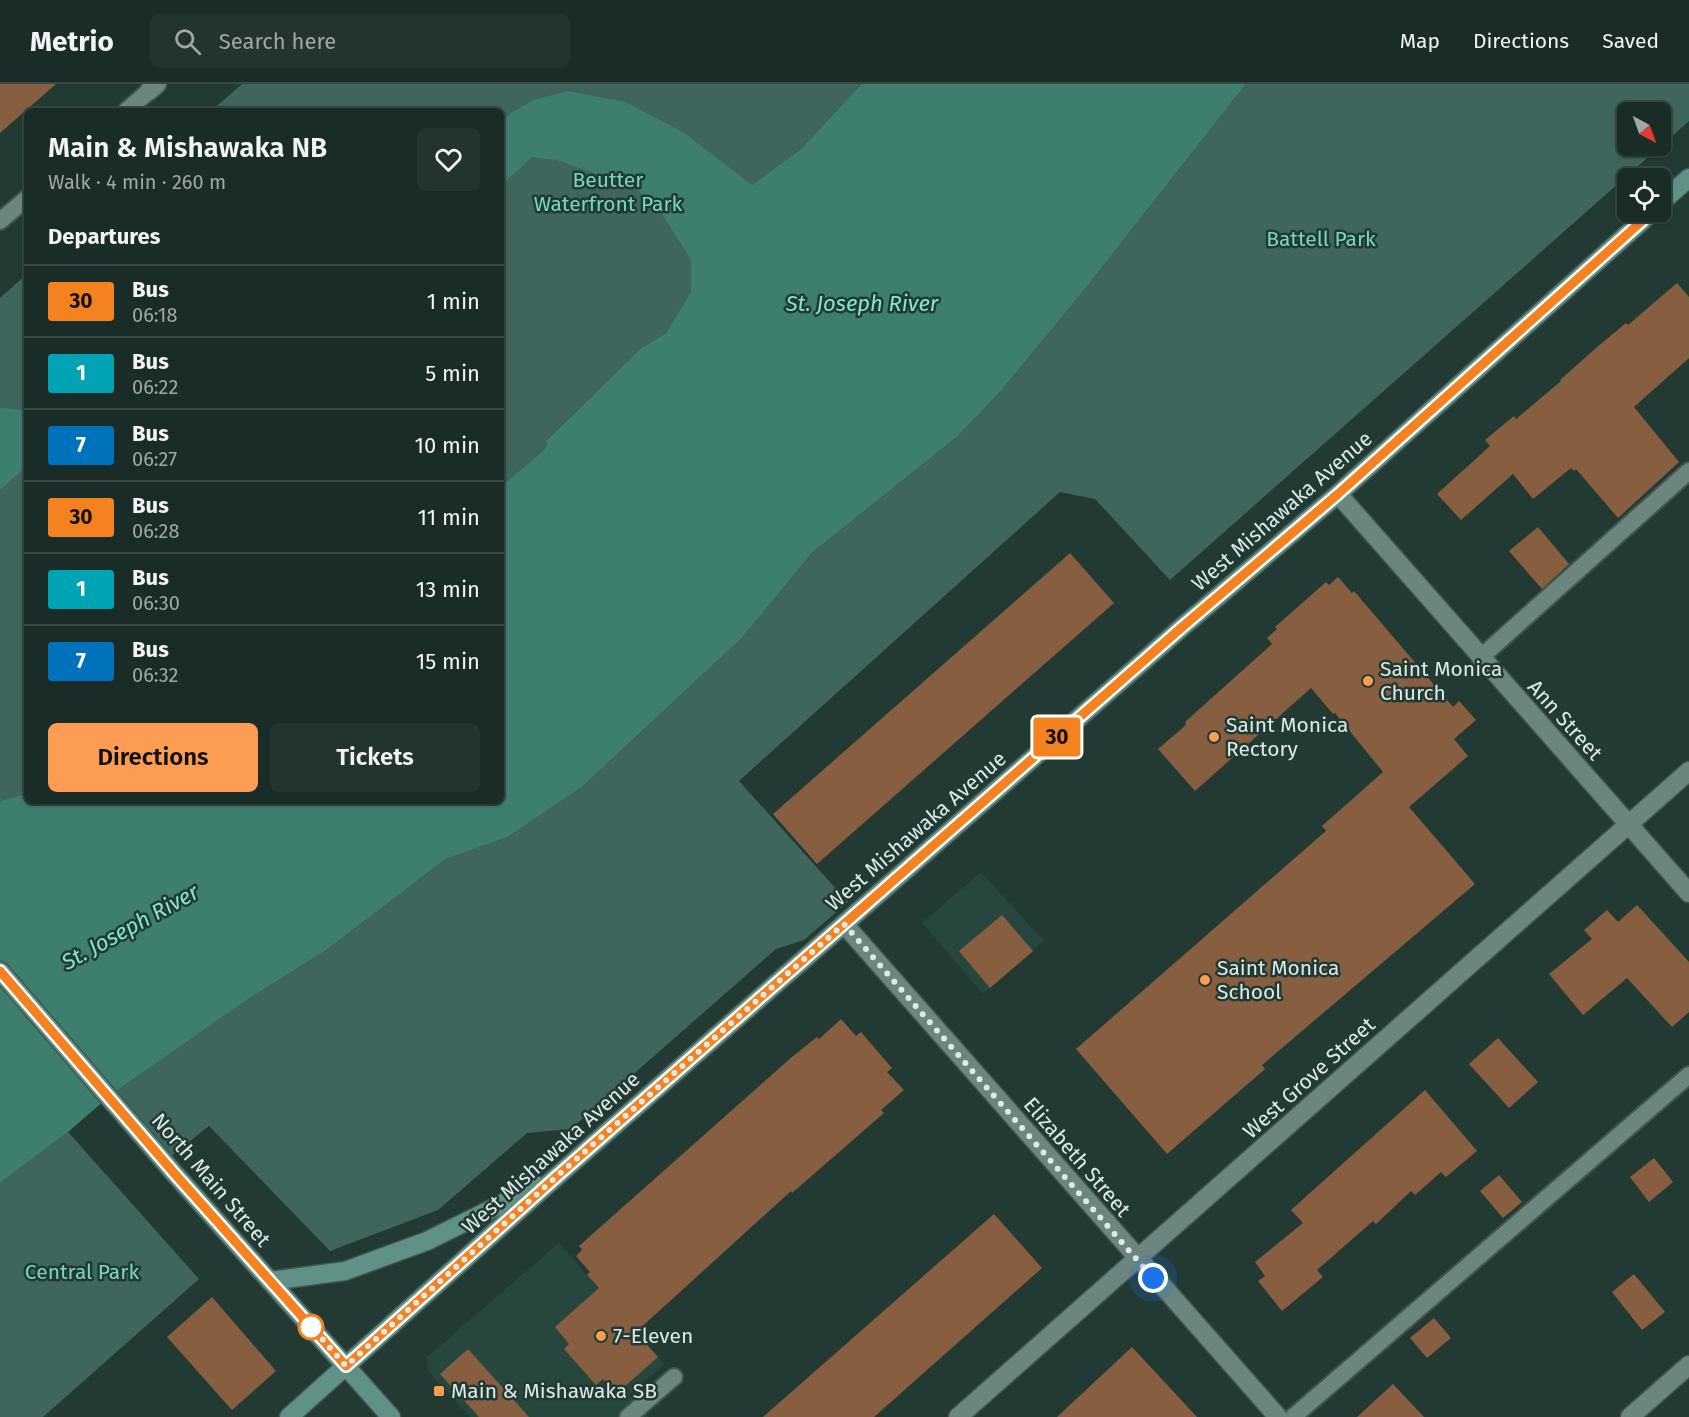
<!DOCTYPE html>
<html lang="en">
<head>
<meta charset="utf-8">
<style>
	:root { --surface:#1a2c27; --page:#23342f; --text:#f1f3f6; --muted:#9fa7a7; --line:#384844; --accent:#fd9d54 }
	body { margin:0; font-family:"Fira Sans",sans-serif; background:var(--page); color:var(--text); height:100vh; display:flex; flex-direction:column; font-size:22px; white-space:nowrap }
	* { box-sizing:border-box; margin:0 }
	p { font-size:20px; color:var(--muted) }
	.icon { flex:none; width:33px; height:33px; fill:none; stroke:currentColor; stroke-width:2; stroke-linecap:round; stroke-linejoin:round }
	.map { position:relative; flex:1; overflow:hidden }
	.drawer { position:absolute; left:24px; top:24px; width:480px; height:696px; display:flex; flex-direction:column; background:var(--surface); border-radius:9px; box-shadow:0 2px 4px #0004,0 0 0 2px var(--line) }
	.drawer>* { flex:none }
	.badge { padding:0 12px; border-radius:4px; font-size:21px; line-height:39px }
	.needle { width:39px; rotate:139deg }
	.tools { position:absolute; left:1617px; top:18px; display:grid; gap:12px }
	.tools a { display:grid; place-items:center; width:54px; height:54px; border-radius:9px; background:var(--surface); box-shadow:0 2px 4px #0004,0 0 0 2px var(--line); font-size:30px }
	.you { position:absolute; width:30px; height:30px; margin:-15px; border:4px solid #fff; border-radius:50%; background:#1a73e8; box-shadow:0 0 0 9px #1a73e833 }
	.map>.badge { position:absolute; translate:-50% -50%; box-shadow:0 0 0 3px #fff }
	h2 { padding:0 24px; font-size:22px; line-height:54px }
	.round { display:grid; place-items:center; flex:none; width:63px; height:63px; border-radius:9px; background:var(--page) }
	.summary { display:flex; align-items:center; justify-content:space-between; height:102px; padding:0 24px }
	h1 { font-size:28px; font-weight:600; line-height:45px }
	.primary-button { display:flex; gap:12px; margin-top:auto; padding:12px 24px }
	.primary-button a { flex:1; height:69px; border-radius:9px; background:var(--accent); color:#111; font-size:24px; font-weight:600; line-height:69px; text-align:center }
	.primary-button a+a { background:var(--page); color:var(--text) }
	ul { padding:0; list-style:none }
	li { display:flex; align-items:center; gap:18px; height:72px; padding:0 24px; border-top:2px solid var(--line) }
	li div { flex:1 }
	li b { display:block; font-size:22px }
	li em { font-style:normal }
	li .badge { min-width:66px; font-weight:700; text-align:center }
	header { display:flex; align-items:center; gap:36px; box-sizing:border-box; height:84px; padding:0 30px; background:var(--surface); border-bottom:2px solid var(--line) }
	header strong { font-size:28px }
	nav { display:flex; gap:33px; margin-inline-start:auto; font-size:21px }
	.search { width:420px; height:54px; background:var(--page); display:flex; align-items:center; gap:15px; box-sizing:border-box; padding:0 21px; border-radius:9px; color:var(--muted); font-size:22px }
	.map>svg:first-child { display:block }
	.built { fill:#26463e }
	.green { fill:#3e665c; fill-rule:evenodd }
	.water { fill:#3e7e6f }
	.building { fill:#885e40 }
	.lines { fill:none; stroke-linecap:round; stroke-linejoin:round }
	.lane-casing { stroke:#415551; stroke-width:20 }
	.street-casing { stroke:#415551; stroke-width:21 }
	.secondary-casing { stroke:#415551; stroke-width:21 }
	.lane { stroke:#6c857e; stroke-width:16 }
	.street { stroke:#6c857e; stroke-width:18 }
	.secondary { stroke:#609186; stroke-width:18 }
	.line-casing { stroke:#fff; stroke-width:14 }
	.line { stroke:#f58220; stroke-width:9 }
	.walk { stroke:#dceae6; stroke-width:6; stroke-dasharray:0 10.8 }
	.poi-dot { fill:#fd9d54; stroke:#233a34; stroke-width:2 }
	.stop-dot { fill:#fff; stroke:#f58220; stroke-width:3 }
	.labels { text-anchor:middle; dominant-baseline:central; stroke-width:5; stroke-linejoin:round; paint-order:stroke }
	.park-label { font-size:21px; fill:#74d8c0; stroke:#233a34 }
	.street-label { font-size:21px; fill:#dceae6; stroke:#233a34 }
	.poi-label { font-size:21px; fill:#dceae6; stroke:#233a34; text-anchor:start }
	.water-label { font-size:22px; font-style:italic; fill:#83e7cf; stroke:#233a34 }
</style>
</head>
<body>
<header>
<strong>Metrio</strong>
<div class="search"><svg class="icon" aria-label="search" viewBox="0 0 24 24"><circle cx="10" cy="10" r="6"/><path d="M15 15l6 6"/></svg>Search here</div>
<nav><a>Map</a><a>Directions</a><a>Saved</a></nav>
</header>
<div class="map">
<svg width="1689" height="1333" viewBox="0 0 1689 1333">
	<rect width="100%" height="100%" fill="#233a34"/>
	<g class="built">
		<polygon points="981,788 1044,857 983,910 922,839"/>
		<polygon points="559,1159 664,1280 629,1311 649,1333 470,1333 428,1287 427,1273"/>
	</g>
	<g class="green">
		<polygon points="242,0 861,0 802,64 752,101 691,175 691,207 666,249 641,264 546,357 547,361 544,366 501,402 501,27 211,27"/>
		<path d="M1246,0H1689V37L1170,496L1095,415L1060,408L739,697L848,818L804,856L776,865L571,1045L527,1049L438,1126L330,1167L209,1042L165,1077L112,1010L247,916L325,867L446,775L508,753L582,703L742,554L812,469L957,353L1001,307L1085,205ZM1628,28H1660V62H1628Z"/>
		<polygon points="27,190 27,709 0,717 0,214"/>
		<polygon points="68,1048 199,1195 43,1333 0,1333 0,1099"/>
	</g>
	<g class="water">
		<polygon points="861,0 1246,0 1085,205 1001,307 957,353 812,469 742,554 582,703 508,753 446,775 325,867 247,916 112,1010 68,1048 0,1099 0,717 27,709 27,717 501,717 501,402 544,366 547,361 546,357 641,264 666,249 691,207 691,176 662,130 635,104 557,76 532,73 506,97 501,97 501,37 511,29 534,16 568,7 625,18 683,48 752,101 802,64"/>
		<polygon points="0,324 27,326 27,382 0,406"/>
	</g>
	<g class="building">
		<polygon points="0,0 56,0 0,49"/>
		<polygon points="1677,199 1689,213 1689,274 1634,323 1679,378 1618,434 1576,385 1574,387 1571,384 1533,415 1513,390 1461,436 1437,410 1490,362 1485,356 1514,332 1516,335 1561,297 1560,296 1596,264 1626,239 1628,241"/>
		<polygon points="1538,443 1569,480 1542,505 1509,467"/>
		<polygon points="1070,469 1114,519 817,780 773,730"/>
		<polygon points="1338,493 1352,509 1354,507 1453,623 1459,617 1476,636 1454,655 1468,672 1409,723 1475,800 1262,981 1265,985 1167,1070 1076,965 1326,747 1322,742 1383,688 1335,629 1333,630 1311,604 1195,707 1158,665 1186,641 1185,638 1272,560 1267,554 1277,545 1275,543 1326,498 1329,501"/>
		<polygon points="1637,821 1689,878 1689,928 1672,943 1627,894 1583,931 1549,890 1592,855 1584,846 1607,826 1618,838"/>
		<polygon points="1002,831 1033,867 990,904 959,867"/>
		<polygon points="841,935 856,952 861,948 892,984 887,988 904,1006 881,1026 884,1029 792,1109 791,1107 636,1248 658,1273 616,1310 603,1295 596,1301 564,1265 569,1260 555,1243 599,1204 587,1191 590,1188 576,1172 582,1166 579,1162 792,973 817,953 819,955"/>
		<polygon points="1498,954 1538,998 1509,1024 1469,980"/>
		<polygon points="1425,1006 1477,1067 1446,1093 1441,1088 1415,1111 1411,1107 1376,1140 1373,1137 1317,1186 1323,1193 1282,1227 1258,1197 1265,1192 1255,1178 1303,1139 1291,1126"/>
		<polygon points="1654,1074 1673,1098 1649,1118 1630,1093"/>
		<polygon points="1499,1091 1522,1118 1503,1134 1480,1107"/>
		<polygon points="994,1130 1042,1184 874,1333 763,1333"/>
		<polygon points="1634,1190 1665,1228 1642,1246 1612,1208"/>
		<polygon points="212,1213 276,1287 232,1326 167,1253"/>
		<polygon points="1434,1234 1451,1254 1427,1274 1410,1254"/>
		<polygon points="1132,1263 1197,1333 1057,1333"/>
		<polygon points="468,1265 529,1333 479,1333 440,1290"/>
		<polygon points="1393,1300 1424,1333 1357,1333"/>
	</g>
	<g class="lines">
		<g class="lane-casing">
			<g id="lane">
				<polyline points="126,27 149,7"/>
				<polyline points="0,137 27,114"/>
				<polyline points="1480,574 1689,387"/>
				<polyline points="628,1333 674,1293"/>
				<polyline points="1293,1333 1689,991"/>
			</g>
		</g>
		<g class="street-casing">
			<g id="street">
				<polyline points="149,7 157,0"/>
				<polyline points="1338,410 1689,809"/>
				<polyline points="844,840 1278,1333"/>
				<polyline points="958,1333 1689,687"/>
				<polyline points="1630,1333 1689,1281"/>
			</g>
		</g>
		<g class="secondary-casing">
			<g id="secondary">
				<polyline points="1660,119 1689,94"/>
				<polyline points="0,887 174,1089 391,1333"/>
				<polyline points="270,1197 345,1187 427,1157 538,1102"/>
				<polyline points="289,1333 556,1093 1181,544 1338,410 1652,128"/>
			</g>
		</g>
		<use href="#lane" class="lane"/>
		<use href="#street" class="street"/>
		<use href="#secondary" class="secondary"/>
	</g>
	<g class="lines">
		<g class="line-casing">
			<polyline id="line" points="0,887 174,1089 346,1282 556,1093 1181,544 1338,410 1652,128"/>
		</g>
		<use href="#line" class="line"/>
		<polyline class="walk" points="311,1243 310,1241 346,1282 556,1093 844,840 1153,1194"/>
	</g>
	<g class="poi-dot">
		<circle cx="1368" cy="597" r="6"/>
		<circle cx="1214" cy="653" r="6"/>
		<circle cx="1205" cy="896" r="6"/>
		<circle cx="601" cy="1252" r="6"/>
		<rect x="433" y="1301" width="12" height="12" rx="3"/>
	</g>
	<circle class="stop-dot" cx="311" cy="1243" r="12"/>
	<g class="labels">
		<g class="park-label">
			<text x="608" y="96">Beutter<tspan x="608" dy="24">Waterfront Park</tspan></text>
			<text x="1321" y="155">Battell Park</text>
			<text x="82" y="1188">Central Park</text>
		</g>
		<g class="street-label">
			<text transform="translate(1282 427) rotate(-41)">West Mishawaka Avenue</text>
			<text transform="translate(1565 636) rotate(48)">Ann Street</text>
			<text transform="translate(916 747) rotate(-41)">West Mishawaka Avenue</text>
			<text transform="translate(1309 994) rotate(-42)">West Grove Street</text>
			<text transform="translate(551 1069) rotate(-42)">West Mishawaka Avenue</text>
			<text transform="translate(1077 1073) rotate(49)">Elizabeth Street</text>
			<text transform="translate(211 1096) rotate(49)">North Main Street</text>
		</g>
		<g class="poi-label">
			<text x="1380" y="585">Saint Monica<tspan x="1380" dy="24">Church</tspan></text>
			<text x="1226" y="641">Saint Monica<tspan x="1226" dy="24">Rectory</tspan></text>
			<text x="1217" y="884">Saint Monica<tspan x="1217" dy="24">School</tspan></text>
			<text x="613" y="1252">7-Eleven</text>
			<text x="451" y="1307">Main &amp; Mishawaka SB</text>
		</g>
		<g class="water-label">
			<text x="862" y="219">St. Joseph River</text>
			<text transform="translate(130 843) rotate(-29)">St. Joseph River</text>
		</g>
	</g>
</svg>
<div class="tools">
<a><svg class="needle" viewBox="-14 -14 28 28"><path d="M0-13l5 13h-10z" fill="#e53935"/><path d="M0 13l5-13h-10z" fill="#9fa7a7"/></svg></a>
<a><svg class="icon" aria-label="locate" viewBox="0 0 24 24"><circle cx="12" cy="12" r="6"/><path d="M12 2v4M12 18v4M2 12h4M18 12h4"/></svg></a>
</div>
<div class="you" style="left:1153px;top:1194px"></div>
<b class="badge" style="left:1057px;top:653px;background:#f58220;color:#111">30</b>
<section class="drawer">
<div class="summary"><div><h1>Main &amp; Mishawaka NB</h1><p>Walk · 4 min · 260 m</p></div><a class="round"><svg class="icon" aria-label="heart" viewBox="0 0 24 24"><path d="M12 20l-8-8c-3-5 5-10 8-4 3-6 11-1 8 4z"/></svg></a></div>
<h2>Departures</h2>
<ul>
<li><span class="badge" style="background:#f58220;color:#111">30</span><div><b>Bus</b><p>06:18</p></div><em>1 min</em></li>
<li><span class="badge" style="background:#00a3b4;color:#fff">1</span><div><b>Bus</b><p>06:22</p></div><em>5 min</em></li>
<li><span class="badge" style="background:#0072bc;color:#fff">7</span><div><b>Bus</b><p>06:27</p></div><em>10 min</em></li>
<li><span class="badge" style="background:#f58220;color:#111">30</span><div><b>Bus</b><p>06:28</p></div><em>11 min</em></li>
<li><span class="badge" style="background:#00a3b4;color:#fff">1</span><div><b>Bus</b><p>06:30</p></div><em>13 min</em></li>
<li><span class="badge" style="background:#0072bc;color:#fff">7</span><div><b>Bus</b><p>06:32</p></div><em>15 min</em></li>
</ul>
<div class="primary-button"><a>Directions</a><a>Tickets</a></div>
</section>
</div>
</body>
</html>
